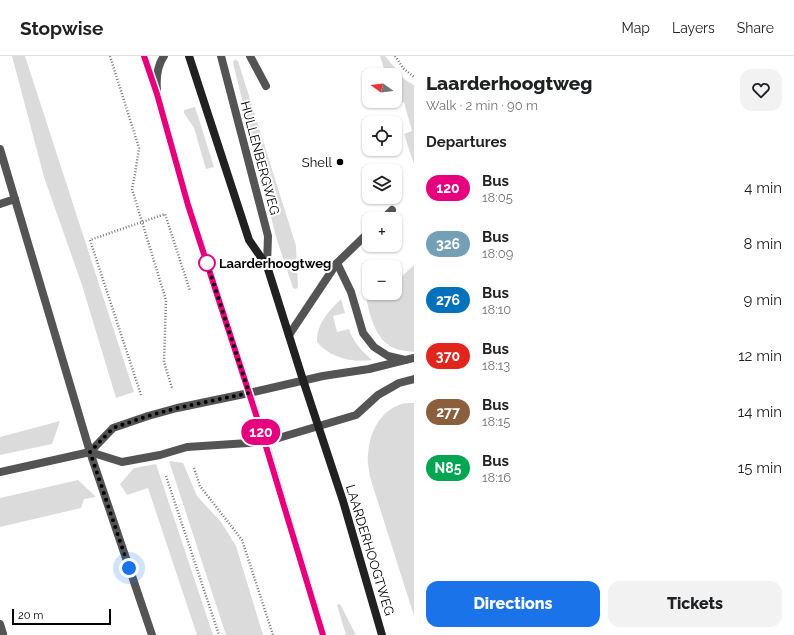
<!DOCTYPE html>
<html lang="en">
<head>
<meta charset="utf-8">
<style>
	:root { --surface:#fff; --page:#f2f2f2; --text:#202124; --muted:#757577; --line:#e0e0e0; --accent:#1a73e8 }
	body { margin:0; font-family:Raleway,sans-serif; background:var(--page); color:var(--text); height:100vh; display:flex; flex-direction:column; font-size:15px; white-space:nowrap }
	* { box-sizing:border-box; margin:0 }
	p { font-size:13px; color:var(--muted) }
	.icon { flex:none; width:22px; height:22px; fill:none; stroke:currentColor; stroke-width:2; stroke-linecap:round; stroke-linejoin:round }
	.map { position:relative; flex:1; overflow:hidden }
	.drawer { display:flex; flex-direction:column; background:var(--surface); width:380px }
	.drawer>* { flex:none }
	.badge { padding:0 8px; border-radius:13px; font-size:14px; line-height:26px }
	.needle { width:26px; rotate:285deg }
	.controls { position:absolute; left:362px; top:12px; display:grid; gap:8px }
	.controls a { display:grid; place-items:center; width:40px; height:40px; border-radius:8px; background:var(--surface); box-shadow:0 1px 3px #0004; font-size:20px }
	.scale { position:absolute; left:12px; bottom:10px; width:99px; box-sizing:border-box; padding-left:4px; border:2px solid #000; border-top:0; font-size:11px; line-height:14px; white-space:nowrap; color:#000; -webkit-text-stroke:3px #fff; paint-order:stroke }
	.you { position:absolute; width:20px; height:20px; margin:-10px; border:3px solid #fff; border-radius:50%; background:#1a73e8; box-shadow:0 0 0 6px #1a73e833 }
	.map>.badge { position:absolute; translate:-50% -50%; box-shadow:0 0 0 2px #fff }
	h2 { padding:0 12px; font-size:15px; line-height:36px }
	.round { display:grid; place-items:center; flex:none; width:42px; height:42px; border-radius:12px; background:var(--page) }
	.overview { display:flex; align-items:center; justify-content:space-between; height:68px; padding:0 12px }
	h1 { font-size:19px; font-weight:800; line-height:30px }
	.cta { display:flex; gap:8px; margin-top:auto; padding:8px 12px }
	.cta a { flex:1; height:46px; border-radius:12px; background:var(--accent); color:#fff; font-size:16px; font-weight:800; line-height:46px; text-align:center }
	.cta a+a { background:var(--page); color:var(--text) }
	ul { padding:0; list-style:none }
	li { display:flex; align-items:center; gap:12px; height:56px; padding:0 12px }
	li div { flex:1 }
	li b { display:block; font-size:15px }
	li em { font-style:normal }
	li .badge { min-width:44px; font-weight:700; text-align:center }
	header { display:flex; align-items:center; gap:24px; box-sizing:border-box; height:56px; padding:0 20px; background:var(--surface); border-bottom:1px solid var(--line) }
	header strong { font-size:19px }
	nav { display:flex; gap:22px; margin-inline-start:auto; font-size:14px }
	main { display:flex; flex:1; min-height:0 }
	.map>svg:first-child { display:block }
	.green { fill:#dbdbdb }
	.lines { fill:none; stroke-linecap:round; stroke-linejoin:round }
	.path { stroke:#767676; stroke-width:2.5; stroke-dasharray:1 2; stroke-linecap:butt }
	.lane { stroke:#545454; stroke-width:8 }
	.street { stroke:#545454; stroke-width:8 }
	.secondary { stroke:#212121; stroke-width:8 }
	.line-casing { stroke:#fff; stroke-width:9 }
	.line { stroke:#e6007e; stroke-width:6 }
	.walk { stroke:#000; stroke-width:4; stroke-dasharray:0 7.2 }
	.poi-dot { fill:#000; stroke:#fff; stroke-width:1.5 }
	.stop-dot { fill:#fff; stroke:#e6007e; stroke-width:2 }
	.labels { text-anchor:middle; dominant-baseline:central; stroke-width:4; stroke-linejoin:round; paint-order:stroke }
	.street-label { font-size:13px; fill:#000; stroke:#fff }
	.poi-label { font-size:13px; fill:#000; stroke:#fff; text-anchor:end }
	.stop-label { font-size:13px; font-weight:bold; fill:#000; stroke:#fff; text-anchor:start }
</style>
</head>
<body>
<header>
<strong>Stopwise</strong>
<nav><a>Map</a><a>Layers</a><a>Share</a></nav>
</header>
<main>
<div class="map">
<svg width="414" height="579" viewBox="0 0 414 579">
	<rect width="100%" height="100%" fill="#fff"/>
	<g class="green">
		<polygon points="12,0 25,0 134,336 116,342 82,229 44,121"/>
		<polygon points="380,0 385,0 404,23 414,29 414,108 404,78 412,75 404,46 395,49 394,45 395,45 395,19 386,19"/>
		<polygon points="234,4 236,4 238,5 296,190 298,231 296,233 293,232 276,181 233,7"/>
		<polygon points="195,51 214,111 206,113 194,72 184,57 184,54"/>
		<path d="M414,209V296C405,295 394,294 387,288C369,273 367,242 362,220L369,215V237H395V227Z"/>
		<path d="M341,243L345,257L333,260L337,276L349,273C353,286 362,295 372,304C353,307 330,302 317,286C317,267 328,256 341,243Z"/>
		<path d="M407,347H414V560L370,421C369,413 367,406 368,399C369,376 382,350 407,347Z"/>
		<polygon points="60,365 52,388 0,399 0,381"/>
		<polygon points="169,405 183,407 197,440 221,466 236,490 263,579 226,579"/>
		<polygon points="156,408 213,579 197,579 148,432 127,439 120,428 134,412"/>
		<polygon points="78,424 96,441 84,443 81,452 0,471 0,442"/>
		<polygon points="340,548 356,579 346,579 337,549"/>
	</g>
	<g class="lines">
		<g class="path">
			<polyline points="110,0 139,92 135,118 132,133 166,244 164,306 172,332"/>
			<polyline points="395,0 404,13 414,21"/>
			<polyline points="141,339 90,184 165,158 190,235"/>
			<polyline points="194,412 200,430 242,484 273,579"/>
			<polyline points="166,420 219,579"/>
		</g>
		<g class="lane">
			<polyline points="250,0 266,30"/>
			<path d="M157,34C156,22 157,10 164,0"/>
			<polyline points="0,93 90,396 152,579"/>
			<polyline points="0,148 15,143"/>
			<polyline points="383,163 392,154"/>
			<polyline points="337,207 351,236 363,277 374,291 388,300 405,304"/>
			<polyline points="289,279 337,207 369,176"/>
			<polyline points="0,568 3,578"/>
		</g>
		<g class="street">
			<polyline points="221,0 268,180 267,210"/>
			<polyline points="90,396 113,372 148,360 177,352 249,337 323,320 369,313 414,302"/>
			<polyline points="0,416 90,396 122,406 160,399 187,391 265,386 356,359 378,339 399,327 414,323"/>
		</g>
		<g class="secondary">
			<polyline points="144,0 157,38 188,149 265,386 323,579"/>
			<polyline points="189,0 249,184 267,210 303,324 343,445 382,579"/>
		</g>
	</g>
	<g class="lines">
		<g class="line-casing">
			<polyline id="line" points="144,0 157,38 188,149 261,374 323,579"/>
		</g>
		<use href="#line" class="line"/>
		<polyline class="walk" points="129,512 90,396 113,372 148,360 177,352 249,337 207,207"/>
	</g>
	<circle class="poi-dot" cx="340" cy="106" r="4"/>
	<circle class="stop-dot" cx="207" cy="207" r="8"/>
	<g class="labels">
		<g class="street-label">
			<text transform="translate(260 102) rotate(75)">HULLENBERGWEG</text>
			<text transform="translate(370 494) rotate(73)">LAARDERHOOGTWEG</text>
		</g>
		<g class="poi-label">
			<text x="332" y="106">Shell</text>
		</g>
		<g class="stop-label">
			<text x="219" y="207">Laarderhoogtweg</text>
		</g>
	</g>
</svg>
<div class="controls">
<a><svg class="needle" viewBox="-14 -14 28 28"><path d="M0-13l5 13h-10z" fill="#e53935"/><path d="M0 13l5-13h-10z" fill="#757577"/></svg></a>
<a><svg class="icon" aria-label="locate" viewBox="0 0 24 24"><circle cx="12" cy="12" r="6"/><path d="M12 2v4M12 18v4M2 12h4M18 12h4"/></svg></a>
<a><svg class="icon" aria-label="layers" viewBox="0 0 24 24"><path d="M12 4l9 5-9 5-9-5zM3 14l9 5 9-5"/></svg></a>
<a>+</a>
<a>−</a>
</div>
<div class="scale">20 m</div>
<div class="you" style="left:129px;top:512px"></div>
<b class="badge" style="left:261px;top:376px;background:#e6007e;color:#fff">120</b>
</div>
<section class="drawer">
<div class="overview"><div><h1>Laarderhoogtweg</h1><p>Walk · 2 min · 90 m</p></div><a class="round"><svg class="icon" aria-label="heart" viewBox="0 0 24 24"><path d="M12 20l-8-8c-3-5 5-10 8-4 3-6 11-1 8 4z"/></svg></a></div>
<h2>Departures</h2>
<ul>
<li><span class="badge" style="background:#e6007e;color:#fff">120</span><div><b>Bus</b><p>18:05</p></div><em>4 min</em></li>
<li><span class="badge" style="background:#74a0b6;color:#fff">326</span><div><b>Bus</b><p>18:09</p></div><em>8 min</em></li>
<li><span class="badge" style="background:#0072bc;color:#fff">276</span><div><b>Bus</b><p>18:10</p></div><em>9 min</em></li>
<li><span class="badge" style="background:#e1251b;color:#fff">370</span><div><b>Bus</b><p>18:13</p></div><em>12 min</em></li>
<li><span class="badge" style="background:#8b5e3c;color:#fff">277</span><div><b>Bus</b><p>18:15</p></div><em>14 min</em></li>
<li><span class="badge" style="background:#00a651;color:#fff">N85</span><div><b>Bus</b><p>18:16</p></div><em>15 min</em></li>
</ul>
<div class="cta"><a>Directions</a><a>Tickets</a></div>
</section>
</main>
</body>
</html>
